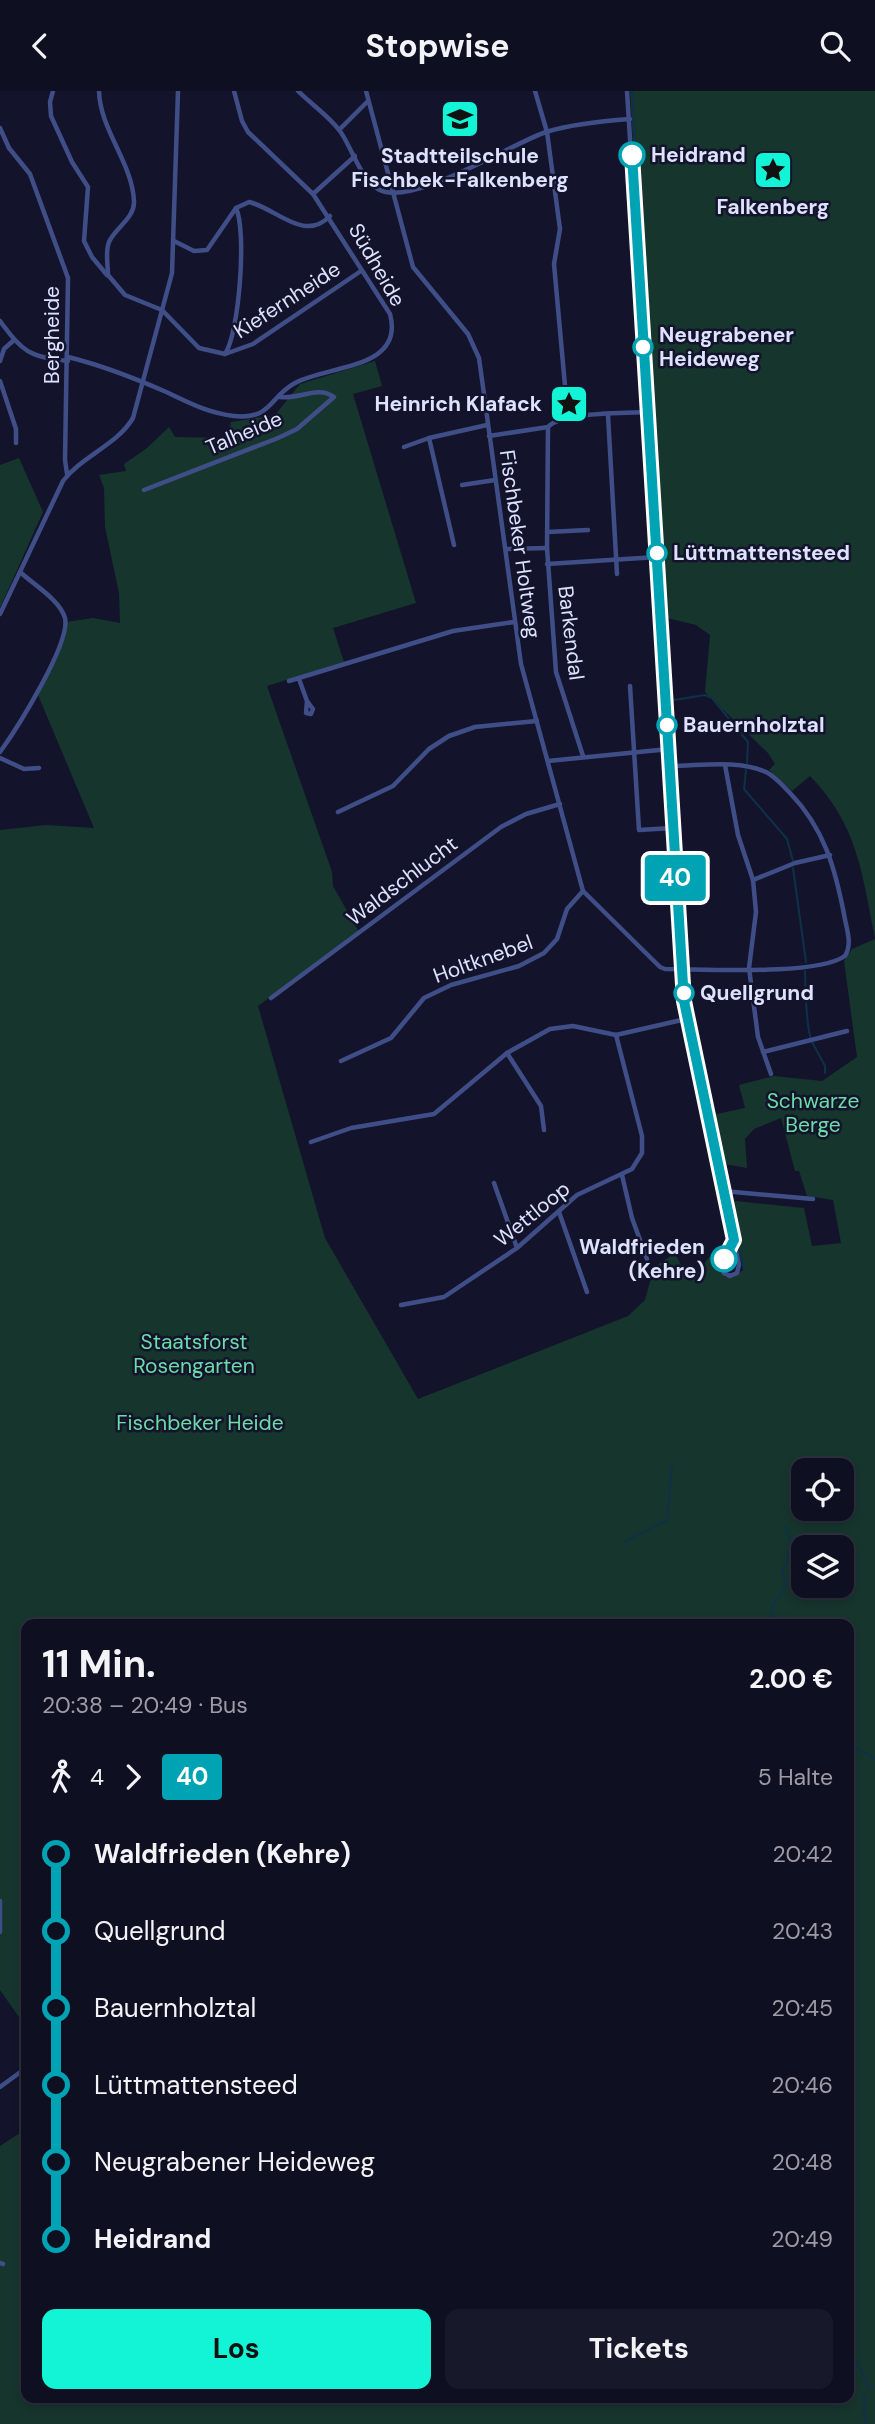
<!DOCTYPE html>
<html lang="de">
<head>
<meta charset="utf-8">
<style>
	:root { --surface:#0e0f20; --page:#171829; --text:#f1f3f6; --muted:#9b9ca5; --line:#2e2f3e; --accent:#13f4d7 }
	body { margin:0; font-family:"DM Sans",sans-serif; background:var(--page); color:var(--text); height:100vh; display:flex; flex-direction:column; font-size:26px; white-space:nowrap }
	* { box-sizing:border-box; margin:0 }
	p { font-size:23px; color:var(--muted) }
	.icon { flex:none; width:38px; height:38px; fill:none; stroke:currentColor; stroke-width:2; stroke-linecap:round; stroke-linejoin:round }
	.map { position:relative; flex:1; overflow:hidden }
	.sheet { position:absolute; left:21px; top:1528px; width:833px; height:784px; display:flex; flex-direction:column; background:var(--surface); border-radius:14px; box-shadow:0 4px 10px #0003,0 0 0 2px var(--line) }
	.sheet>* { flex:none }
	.badge { padding:0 14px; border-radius:5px; font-size:24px; line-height:46px }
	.fabs { position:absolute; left:791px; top:1367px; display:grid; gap:14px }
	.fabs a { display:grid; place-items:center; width:63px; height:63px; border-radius:14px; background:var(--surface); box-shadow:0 4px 10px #0003,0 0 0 2px var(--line); font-size:35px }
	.map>.badge { position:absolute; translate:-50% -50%; box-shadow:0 0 0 4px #fff }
	.legs { display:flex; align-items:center; gap:10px; height:77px; padding:0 21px; font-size:23px }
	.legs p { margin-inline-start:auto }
	.summary { display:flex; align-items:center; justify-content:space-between; height:119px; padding:0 21px }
	h1 { font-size:38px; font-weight:700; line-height:52px }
	.cta { display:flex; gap:14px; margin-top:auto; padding:14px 21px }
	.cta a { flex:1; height:80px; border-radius:14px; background:var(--accent); color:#111; font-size:28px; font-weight:700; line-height:80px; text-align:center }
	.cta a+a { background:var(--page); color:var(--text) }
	ul { padding:0 21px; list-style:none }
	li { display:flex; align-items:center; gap:24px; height:77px; font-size:26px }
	li i { display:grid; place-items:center; width:10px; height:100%; margin:0 9px; background:currentColor }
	li i::after { content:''; width:18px; height:18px; margin:-9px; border:5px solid; border-radius:50%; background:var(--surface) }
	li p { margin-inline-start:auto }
	li:first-child i { background:linear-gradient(#0000 50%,currentColor 0) }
	li:last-child i { background:linear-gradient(currentColor 50%,#0000 0) }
	header { display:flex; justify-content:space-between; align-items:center; height:91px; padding:0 21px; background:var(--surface); font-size:32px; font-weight:700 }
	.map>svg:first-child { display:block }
	.green { fill:#16352d; fill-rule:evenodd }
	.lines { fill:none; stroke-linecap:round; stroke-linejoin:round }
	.stream { stroke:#0e3149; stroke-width:2 }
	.minor { stroke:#404e88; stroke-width:4.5 }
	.line-1-casing { stroke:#fff; stroke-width:16 }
	.line-1 { stroke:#00a3b4; stroke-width:10 }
	.stop-1-dot { fill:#fff; stroke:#00a3b4; stroke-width:3.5 }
	.labels { text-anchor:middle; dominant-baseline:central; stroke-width:5; stroke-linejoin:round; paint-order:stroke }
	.stop-label { font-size:21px; font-weight:bold; fill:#dee2fe; stroke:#13142b; text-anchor:start }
	.poi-label { font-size:21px; font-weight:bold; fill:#dee2fe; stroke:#13142b }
	.street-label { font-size:21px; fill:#dee2fe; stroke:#13142b }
	.park-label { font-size:21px; fill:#6cdca6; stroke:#13142b }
</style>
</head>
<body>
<header><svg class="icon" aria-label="back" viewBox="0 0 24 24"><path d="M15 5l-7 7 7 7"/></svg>Stopwise<svg class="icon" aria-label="search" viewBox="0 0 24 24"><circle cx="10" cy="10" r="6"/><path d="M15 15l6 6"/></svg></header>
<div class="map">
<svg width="875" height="2333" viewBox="0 0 875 2333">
	<rect width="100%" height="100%" fill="#13142b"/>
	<g class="green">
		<path d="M630,0H875V847C862,783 858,734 810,685L792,700L769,679L775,673L768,662L705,601L710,544L696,534L667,527L665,508H662L645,255L649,254L648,244H644Z"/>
		<path d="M375,270L382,295L353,303L416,512L333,537L344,571L267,595L332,781L333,795L359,841L258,915L325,1147L418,1308L628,1225L645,1209L654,1176L675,1162L688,1188C705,1181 709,1156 726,1154L716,1176L726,1186H733L743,1179L728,1114L736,1110L804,1117L812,1155L841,1152L833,1109L807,1105L799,1080H795L781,1027L754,1038L745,1048L747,1077L724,1073L712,1024L745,1017L739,994L774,985L822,990L857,966L844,870L852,858L875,848V2333H0V2055L26,2038V2306H849V1533H764L761,1530L759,1533H26V1936L0,1899V739L46,734L94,737L38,604L62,552L66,531L93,527L120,532L119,502L105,436L104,397L99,384L126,380L124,373L147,357L169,336L175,346L228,347L231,331L275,324L300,293ZM803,1379H842V1418H803ZM803,1456H842V1494H803Z"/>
		<polygon points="19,367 43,421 0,517 0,374"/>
	</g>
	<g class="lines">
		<g class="stream">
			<polyline points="632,0 633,16"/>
			<polyline points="633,18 641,149"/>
			<polyline points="642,159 653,331"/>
			<polyline points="653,333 663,507"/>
			<polyline points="664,525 673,669"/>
			<polyline points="674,609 705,604 712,607 748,651 747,672"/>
			<polyline points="746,679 744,698 787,748 793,770"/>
			<polyline points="674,684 685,869"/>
			<polyline points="793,777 806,871"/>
			<path d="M805,880C806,902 805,927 811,949"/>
			<polyline points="686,887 687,905"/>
			<polyline points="812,951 825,975 825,982"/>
			<polyline points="697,963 725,1092"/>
			<polyline points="728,1108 744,1178"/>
			<polyline points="786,1434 791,1451 788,1466 796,1473 796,1480"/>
			<polyline points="624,1451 667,1429 672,1375"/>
			<polyline points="776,1533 771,1519 786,1494 782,1480 788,1468"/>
			<polyline points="849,1653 875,1668"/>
			<polyline points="849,2262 860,2277 869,2298"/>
			<polyline points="864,2303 865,2333"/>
		</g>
		<g class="minor">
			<polyline points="53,0 50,11 51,25 72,71 88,96 84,150 92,166 107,184"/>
			<path d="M99,0C100,39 132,71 134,110C135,127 115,137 109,151C105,161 108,174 108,184L125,204L162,219L199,257L225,263L253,253L361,180"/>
			<path d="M298,0C311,13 329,25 340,40C352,57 360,87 378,98C410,118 510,53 546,41C572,33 602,30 630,28"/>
			<path d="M366,0L413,176L468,243L479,267L521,573L583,800L660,876L665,878C704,878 816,885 845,865C853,852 846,837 844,823C835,777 824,737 790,702C783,695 776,686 766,681C737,668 700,675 670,675"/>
			<polyline points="535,0 547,41 560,138 554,173 568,328"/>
			<polyline points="627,0 684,911 739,1174 737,1182 730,1185 724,1182 721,1175 734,1149"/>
			<polyline points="0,37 9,57 30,83 68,187 65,369 67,383"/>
			<polyline points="339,39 368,10"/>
			<polyline points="313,103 355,65"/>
			<path d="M174,150L194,160L207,159L236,117L249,111C276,117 304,152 330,125"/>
			<path d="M0,230C23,261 29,266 68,270"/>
			<path d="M225,263C239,243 247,140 236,117"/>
			<path d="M68,266C101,274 134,287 164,300C188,311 207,322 234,325C272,329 269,306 295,292C327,274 405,279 390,223L313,103L248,41L242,30L234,0"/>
			<polyline points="0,270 4,258 14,249"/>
			<polyline points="0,290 16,338 16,352"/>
			<polyline points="608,324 617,483"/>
			<polyline points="548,336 547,457 556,581 583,665"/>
			<path d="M489,345L548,336C560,321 626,322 647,321"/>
			<polyline points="429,347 454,454"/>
			<polyline points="404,356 429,347 487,334"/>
			<polyline points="462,394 495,389"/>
			<path d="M144,399L278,347L297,338L334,306C317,294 299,309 280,306"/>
			<polyline points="547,441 588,439"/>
			<polyline points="506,458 547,457"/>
			<polyline points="547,473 657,466"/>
			<path d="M0,523L63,390C82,365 117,354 133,327L172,182L178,0"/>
			<polyline points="299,588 307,610 313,618 311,623 306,622 307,610"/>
			<polyline points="289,590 453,540 514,531"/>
			<polyline points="630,595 639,739 672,737"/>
			<path d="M0,661C16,639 71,552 65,527C60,509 33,493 20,481"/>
			<polyline points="0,667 24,678 39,677"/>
			<polyline points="548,670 669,658"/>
			<polyline points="725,674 738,744 753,789 756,821 749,877 758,946 771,983"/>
			<polyline points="338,721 393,695 429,658 449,645 475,636 537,630"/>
			<polyline points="753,789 795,772 830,764"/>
			<polyline points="271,907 501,736 526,723 560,713"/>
			<polyline points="763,961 847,940"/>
			<polyline points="507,962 541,1015 544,1039"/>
			<polyline points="341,970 391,947 424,907 451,894 519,875 544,862 557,848 567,818 583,800"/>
			<polyline points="311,1051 351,1037 434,1023 507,962 550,938 573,935 616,944 686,928"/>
			<polyline points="622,1084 632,1127 647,1168"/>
			<polyline points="494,1092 517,1157"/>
			<polyline points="723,1100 813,1108"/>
			<polyline points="559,1121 587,1201"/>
			<polyline points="401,1214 444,1206 517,1157 577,1104 632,1078 642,1062 642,1045 616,944"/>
			<polyline points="0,1810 0,1841"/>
			<polyline points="0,1996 26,1977"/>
			<polyline points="0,2172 3,2173"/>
		</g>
	</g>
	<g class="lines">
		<g class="line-1-casing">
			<polyline id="line-1" points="632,64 684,910 734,1149 724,1168"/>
		</g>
		<use href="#line-1" class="line-1"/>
	</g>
	<defs>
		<g id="school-square" transform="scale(2.0125)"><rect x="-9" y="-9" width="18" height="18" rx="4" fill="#13f4d7" stroke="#13142b"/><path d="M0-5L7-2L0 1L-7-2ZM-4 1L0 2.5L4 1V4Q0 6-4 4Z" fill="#111"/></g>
		<g id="sight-square" transform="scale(2.0125)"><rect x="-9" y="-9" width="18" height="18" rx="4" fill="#13f4d7" stroke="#13142b"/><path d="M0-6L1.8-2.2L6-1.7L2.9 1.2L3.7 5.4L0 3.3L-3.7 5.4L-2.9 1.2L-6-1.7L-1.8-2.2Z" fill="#111"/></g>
	</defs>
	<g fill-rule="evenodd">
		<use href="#school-square" x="460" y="28"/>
		<use href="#sight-square" x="773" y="79"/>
		<use href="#sight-square" x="569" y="313"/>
	</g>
	<g class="stop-1-dot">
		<circle cx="632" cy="64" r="12"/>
		<circle cx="643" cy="256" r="9"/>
		<circle cx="657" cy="462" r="9"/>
		<circle cx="667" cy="634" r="9"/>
		<circle cx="684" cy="902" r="9"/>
		<circle cx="724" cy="1168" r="12"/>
	</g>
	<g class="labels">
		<g class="stop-label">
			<text x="651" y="64">Heidrand</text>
			<text x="659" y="244">Neugrabener<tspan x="659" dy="24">Heideweg</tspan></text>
			<text x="673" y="462">Lüttmattensteed</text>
			<text x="683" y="634">Bauernholztal</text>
			<text x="700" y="902">Quellgrund</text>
			<text x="705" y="1156" text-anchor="end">Waldfrieden<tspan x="705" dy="24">(Kehre)</tspan></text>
		</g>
		<g class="poi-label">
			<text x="460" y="65">Stadtteilschule<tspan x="460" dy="24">Fischbek-Falkenberg</tspan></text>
			<text x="773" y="116">Falkenberg</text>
			<text x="542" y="313" text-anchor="end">Heinrich Klafack</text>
		</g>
		<g class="street-label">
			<text transform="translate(377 174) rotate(60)">Südheide</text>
			<text transform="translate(287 209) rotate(-33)">Kiefernheide</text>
			<text transform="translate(52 244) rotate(-90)">Bergheide</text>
			<text transform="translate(244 342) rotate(-23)">Talheide</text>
			<text transform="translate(520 453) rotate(82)">Fischbeker Holtweg</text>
			<text transform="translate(571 542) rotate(83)">Barkendal</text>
			<text transform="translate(402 790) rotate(-37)">Waldschlucht</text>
			<text transform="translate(483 868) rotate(-20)">Holtknebel</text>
			<text transform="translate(532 1123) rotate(-39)">Wettloop</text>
		</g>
		<g class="park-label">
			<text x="813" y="1010">Schwarze<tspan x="813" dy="24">Berge</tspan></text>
			<text x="194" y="1251">Staatsforst<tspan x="194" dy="24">Rosengarten</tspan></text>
			<text x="200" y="1332">Fischbeker Heide</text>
		</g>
	</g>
</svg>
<div class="fabs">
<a><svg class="icon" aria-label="locate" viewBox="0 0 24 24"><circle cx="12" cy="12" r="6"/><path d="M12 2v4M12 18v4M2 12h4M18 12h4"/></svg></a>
<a><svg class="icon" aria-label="layers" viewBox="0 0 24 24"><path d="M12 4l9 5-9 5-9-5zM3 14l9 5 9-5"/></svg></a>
</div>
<b class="badge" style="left:675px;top:787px;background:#00a3b4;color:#fff">40</b>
<section class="sheet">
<div class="summary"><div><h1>11 Min.</h1><p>20:38 – 20:49 · Bus</p></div><b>2.00 €</b></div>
<div class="legs"><svg class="icon" aria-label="walk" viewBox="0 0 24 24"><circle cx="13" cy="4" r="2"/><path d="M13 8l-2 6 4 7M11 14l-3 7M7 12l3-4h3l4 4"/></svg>4<svg class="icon" aria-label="forward" viewBox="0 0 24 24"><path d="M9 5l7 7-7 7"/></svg><b class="badge" style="background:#00a3b4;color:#fff">40</b><p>5 Halte</p></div>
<ul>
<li><i style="color:#00a3b4"></i><b>Waldfrieden (Kehre)</b><p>20:42</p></li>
<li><i style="color:#00a3b4"></i><span>Quellgrund</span><p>20:43</p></li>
<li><i style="color:#00a3b4"></i><span>Bauernholztal</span><p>20:45</p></li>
<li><i style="color:#00a3b4"></i><span>Lüttmattensteed</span><p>20:46</p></li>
<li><i style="color:#00a3b4"></i><span>Neugrabener Heideweg</span><p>20:48</p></li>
<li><i style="color:#00a3b4"></i><b>Heidrand</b><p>20:49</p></li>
</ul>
<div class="cta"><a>Los</a><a>Tickets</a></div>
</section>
</div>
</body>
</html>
